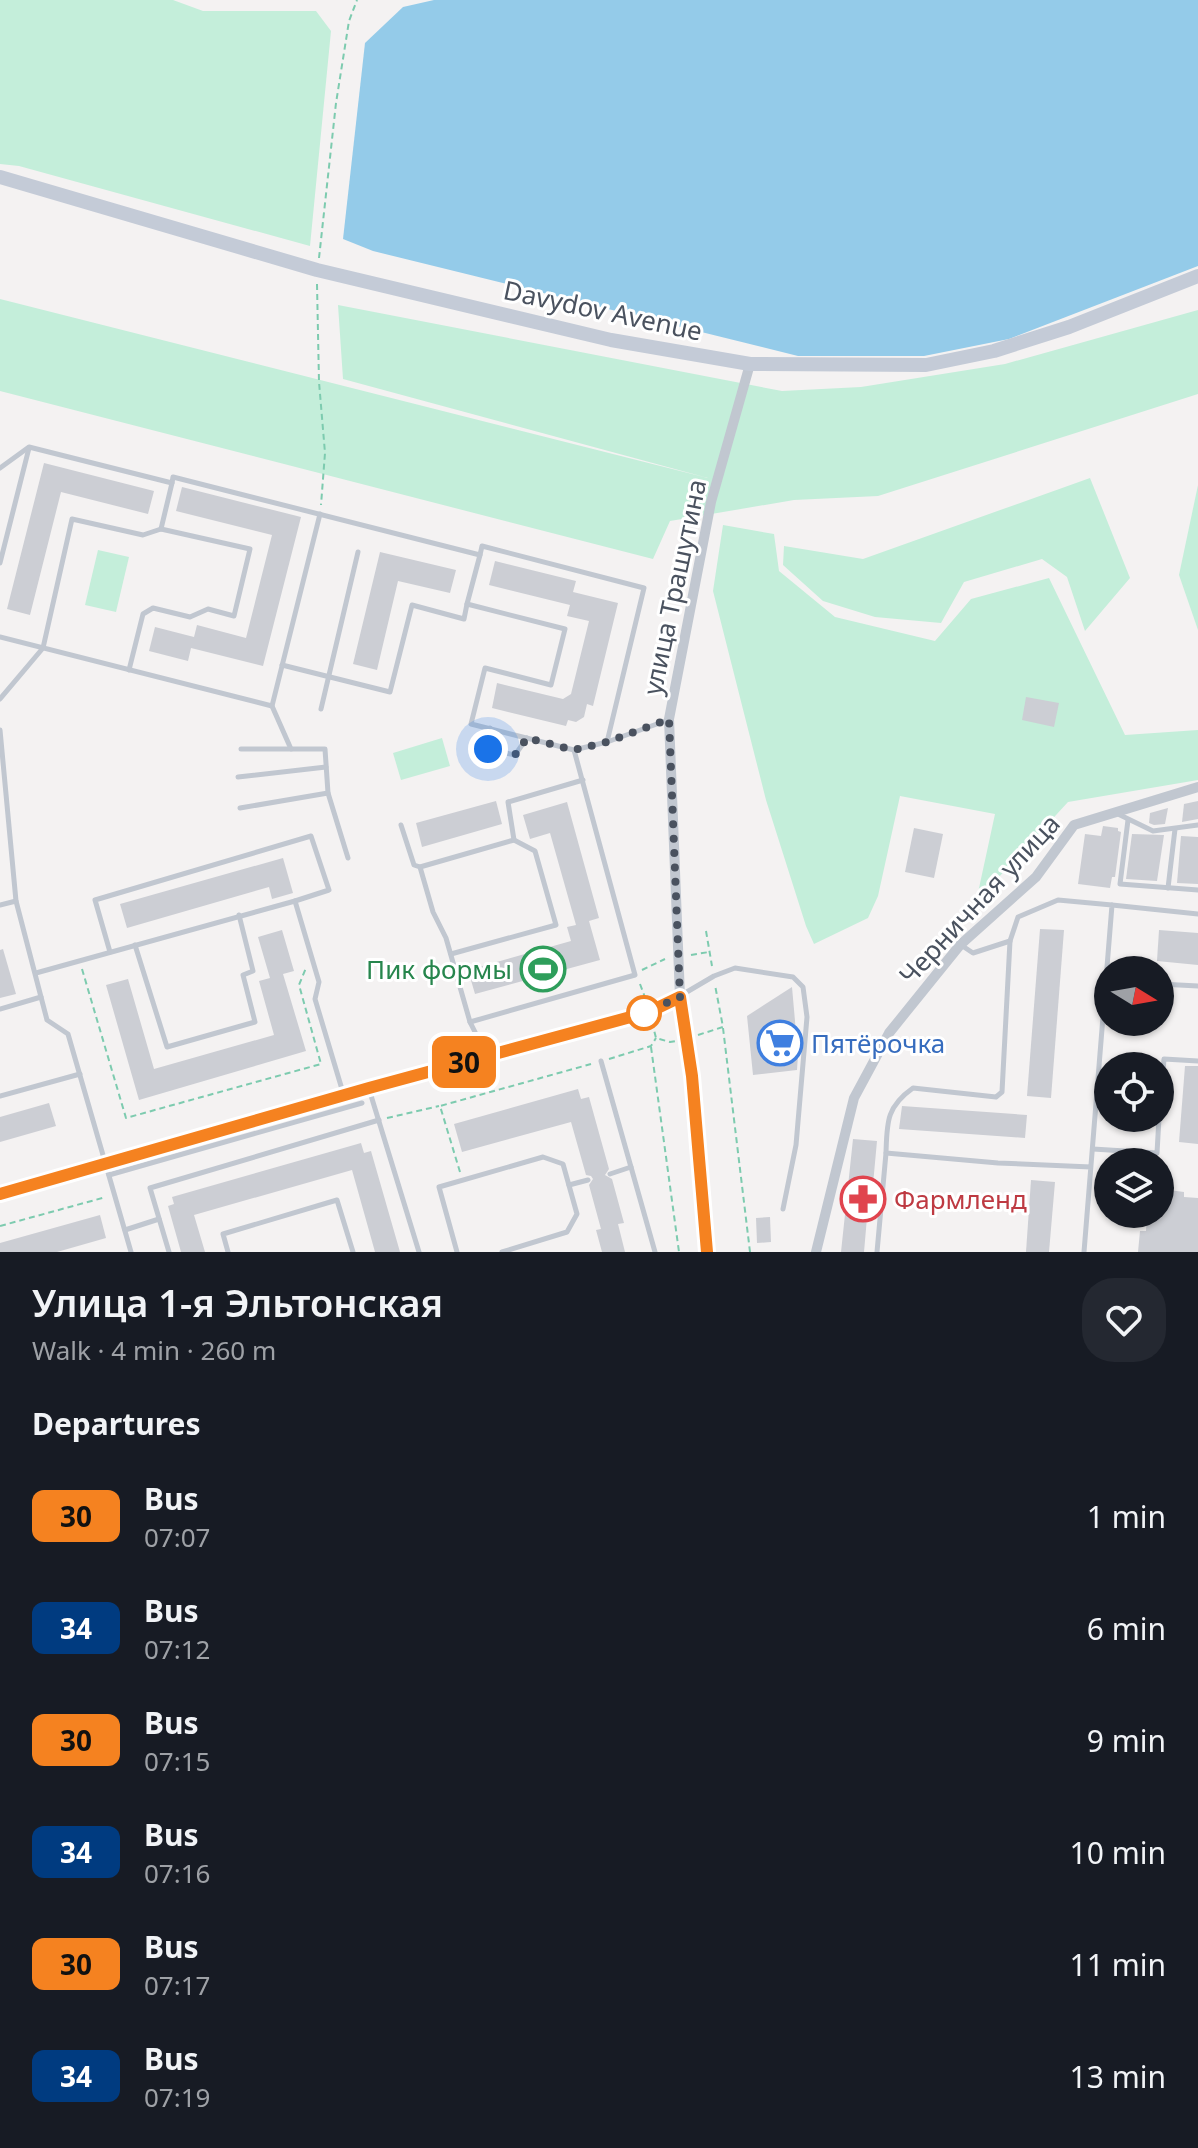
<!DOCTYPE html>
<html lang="en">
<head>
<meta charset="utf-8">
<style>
	:root { --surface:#171b24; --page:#242831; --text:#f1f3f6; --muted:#9ea1a6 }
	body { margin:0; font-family:"Noto Sans",sans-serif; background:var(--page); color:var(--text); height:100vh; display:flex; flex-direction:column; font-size:30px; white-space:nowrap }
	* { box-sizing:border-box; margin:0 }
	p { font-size:26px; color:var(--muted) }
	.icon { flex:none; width:44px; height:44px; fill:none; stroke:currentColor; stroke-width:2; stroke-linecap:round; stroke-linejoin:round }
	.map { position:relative; height:1252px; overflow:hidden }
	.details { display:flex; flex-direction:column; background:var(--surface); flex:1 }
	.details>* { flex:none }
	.badge { padding:0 16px; border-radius:12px; font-size:28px; line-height:52px }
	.needle { width:52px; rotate:101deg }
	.controls { position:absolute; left:1094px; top:956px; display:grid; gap:16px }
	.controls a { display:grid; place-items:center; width:80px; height:80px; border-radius:50%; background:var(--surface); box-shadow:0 2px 6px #0004; font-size:40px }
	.you { position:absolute; width:40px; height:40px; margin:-20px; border:6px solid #fff; border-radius:50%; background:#1a73e8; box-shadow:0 0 0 12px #1a73e833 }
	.map>.badge { position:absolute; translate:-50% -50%; box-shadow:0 0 0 4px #fff }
	h2 { padding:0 32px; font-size:30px; line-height:72px }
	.round { display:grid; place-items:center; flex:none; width:84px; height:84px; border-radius:32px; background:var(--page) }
	.head { display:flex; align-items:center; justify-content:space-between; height:136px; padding:0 32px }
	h1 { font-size:38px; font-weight:600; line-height:60px }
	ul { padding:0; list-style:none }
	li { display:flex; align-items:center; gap:24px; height:112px; padding:0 32px }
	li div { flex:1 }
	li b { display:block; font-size:30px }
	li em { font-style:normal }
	li .badge { min-width:88px; font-weight:700; text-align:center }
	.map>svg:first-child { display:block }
	.green { fill:#c4eeda }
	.water { fill:#94cbe9 }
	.building { fill:#ccced4 }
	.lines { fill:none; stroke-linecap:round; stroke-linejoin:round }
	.path { stroke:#7dcbaf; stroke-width:2; stroke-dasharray:6 4; stroke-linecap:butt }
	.lane { stroke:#c1c7d0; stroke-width:5 }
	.street { stroke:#c1c7d0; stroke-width:10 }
	.secondary { stroke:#c4cbd7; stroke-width:14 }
	.line-casing { stroke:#fff; stroke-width:18 }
	.line { stroke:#f58220; stroke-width:12 }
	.walk { stroke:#4a525f; stroke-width:8; stroke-dasharray:0 14.4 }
	.stop-dot { fill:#fff; stroke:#f58220; stroke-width:4 }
	.labels { text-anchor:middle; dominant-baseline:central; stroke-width:6; stroke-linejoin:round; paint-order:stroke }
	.street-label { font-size:26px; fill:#4a525f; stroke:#fff }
	.leisure-label { font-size:26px; fill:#27864d; stroke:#fff; text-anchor:end }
	.shop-label { font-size:26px; fill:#366cbe; stroke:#fff; text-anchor:start }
	.health-label { font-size:26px; fill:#be3a42; stroke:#fff; text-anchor:start }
</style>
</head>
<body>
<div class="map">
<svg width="1198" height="1252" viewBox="0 0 1198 1252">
	<rect width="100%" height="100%" fill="#f4f2f2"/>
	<g class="green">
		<polygon points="0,0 173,0 203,11 316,11 331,31 310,246 19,166 0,164"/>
		<polygon points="0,299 708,478 343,379 338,305 782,391 861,387 1005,364 1198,310 1198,394 878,496 794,500 670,521 653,559 0,391"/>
		<polygon points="1090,478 1130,578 1085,631 1067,577 1042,559 964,582 941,623 875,617 823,601 783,565 784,546 863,559"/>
		<polygon points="1198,485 1198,630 1179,575"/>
		<polygon points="723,525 774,534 779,571 835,617 935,641 971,599 1049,578 1125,735 1198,730 1198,780 1068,802 976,902 995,814 900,796 878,896 868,918 814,944 806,926 766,800 713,591"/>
		<polygon points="98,550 129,557 116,612 85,605"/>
		<polygon points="442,738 450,766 401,780 393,753"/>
	</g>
	<polygon class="water" points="434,0 1198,0 1198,266 1009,339 924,356 798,356 373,251 343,239 365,43 403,7"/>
	<g class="building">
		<polygon points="44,463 154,491 148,514 61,492 30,615 7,609"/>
		<polygon points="182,487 301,517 263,666 191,648 188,661 149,651 155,627 194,637 197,625 246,638 272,535 176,511"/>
		<polygon points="380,552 456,570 450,593 398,581 377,670 353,664"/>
		<polygon points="495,561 576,581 573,592 618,603 593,706 587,704 584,717 576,722 568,720 566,726 492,708 497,683 563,699 571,694 589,621 567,616 570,605 489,585"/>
		<polygon points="1026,697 1059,703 1054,727 1022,720"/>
		<polygon points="496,801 502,824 422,847 416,823"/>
		<polygon points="1198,801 1198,819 1182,822 1184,804"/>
		<polygon points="567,802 599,918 589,921 600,960 475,994 468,970 571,941 567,927 576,925 550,833 530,839 523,815"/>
		<polygon points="1168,808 1165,824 1154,825 1149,823 1150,813"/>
		<polygon points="1103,826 1118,828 1118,831 1121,832 1115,877 1112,877 1110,888 1078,884 1085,834 1101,836"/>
		<polygon points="914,828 943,834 934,878 905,872"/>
		<polygon points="1132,834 1164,835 1157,881 1126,879"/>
		<polygon points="1181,836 1198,837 1198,884 1177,883"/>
		<polygon points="283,858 293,893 272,899 269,887 127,928 120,904"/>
		<polygon points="1040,929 1064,930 1051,1098 1027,1096"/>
		<polygon points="282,930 294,971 283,974 306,1051 139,1100 106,985 128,979 154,1069 274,1035 259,981 270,978 258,937"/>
		<polygon points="1159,930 1198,933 1198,965 1157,961"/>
		<polygon points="3,949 16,994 0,998 0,950"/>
		<polygon points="792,987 798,1055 797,1070 753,1075 747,1016"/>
		<polygon points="1185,1066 1198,1066 1198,1144 1179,1142"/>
		<polygon points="578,1089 581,1099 589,1097 609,1169 605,1175 612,1179 624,1223 618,1224 625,1252 602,1252 596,1230 601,1229 589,1185 593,1179 591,1176 586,1175 571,1122 462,1152 454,1124"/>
		<polygon points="49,1103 56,1126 0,1142 0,1117"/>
		<polygon points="902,1106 1027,1115 1025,1138 899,1129"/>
		<polygon points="853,1139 877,1141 871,1206 868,1206 864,1252 841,1252"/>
		<polygon points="361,1143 364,1153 371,1151 400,1252 375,1252 352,1170 194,1215 205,1252 181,1252 168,1206 174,1204 172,1197"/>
		<polygon points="1031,1180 1055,1182 1049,1252 1026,1252"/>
		<polygon points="1169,1190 1184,1192 1184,1197 1198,1198 1198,1252 1138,1252 1140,1231 1146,1231 1147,1214 1160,1214 1160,1195 1168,1196"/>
		<polygon points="100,1215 106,1238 57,1252 0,1252 0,1243"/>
		<polygon points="770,1217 771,1242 757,1243 756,1218"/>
	</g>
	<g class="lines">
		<g class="path">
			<polyline points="319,258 336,103 349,21 357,0"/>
			<polyline points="317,284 319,382 325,453 321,505"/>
			<polyline points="706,931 712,966"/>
			<polyline points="691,955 709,952"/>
			<polyline points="82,969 126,1118 321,1064 299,985 306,968"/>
			<polyline points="642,970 665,959"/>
			<polyline points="640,984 646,1000"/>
			<polyline points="652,1022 656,1038 670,1042 676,1041"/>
			<polyline points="723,1028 750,1252"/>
			<polyline points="698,1035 723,1027 715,985"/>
			<polyline points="651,1047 679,1252"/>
			<polyline points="609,1059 651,1046 656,1038"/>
			<polyline points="387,1118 439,1106"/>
			<polyline points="460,1172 440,1106 591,1064"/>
			<polyline points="0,1226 106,1197"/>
		</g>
		<g class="lane">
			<polyline points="0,468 29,447 172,483 173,477 480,555 482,546 644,588 607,742"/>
			<polyline points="161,529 172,483"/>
			<polyline points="0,563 29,448"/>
			<polyline points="467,604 480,555"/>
			<polyline points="0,637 272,706 320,514"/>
			<polyline points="282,665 390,692 412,605 464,619 467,604 565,629 551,685 485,668 471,724 574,750"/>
			<polyline points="0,699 43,648 72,519 143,535 161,529 250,549 234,616 208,609 190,617 153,608 143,614 129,670"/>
			<polyline points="272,706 291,749 325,749 328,793 348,858"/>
			<polyline points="321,709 358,552"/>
			<polyline points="490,728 488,749 515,755 527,738"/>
			<polyline points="0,730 16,901 47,1020 68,1034 131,1252"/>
			<polyline points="241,749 291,749"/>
			<polyline points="238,777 326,767"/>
			<polyline points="240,808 328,793"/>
			<polyline points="1118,814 1153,831 1198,825"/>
			<polyline points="1128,820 1120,884 1198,890"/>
			<polyline points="401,825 414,865 420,867 433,912 446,938 470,1022 487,1056"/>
			<polyline points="420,867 514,840 508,802 583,780"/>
			<polyline points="1168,888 1175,829"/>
			<polyline points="0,905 16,901"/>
			<polyline points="1112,905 1198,914"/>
			<polyline points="135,945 167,1047 255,1022 243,975 253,971 239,915"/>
			<polyline points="961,945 973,953 1010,941"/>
			<polyline points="110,952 95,900 311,836 329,890 295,901"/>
			<polyline points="451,954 556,925 535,851 514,840"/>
			<polyline points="36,973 295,901 319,982 315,999 344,1096"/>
			<polyline points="1160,984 1198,986"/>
			<polyline points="680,996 714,976 735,968 793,977 803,987 807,1017 796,1145 783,1209"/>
			<polyline points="0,1009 41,997"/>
			<polyline points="470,1022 635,975 574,750 607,742 668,720"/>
			<polyline points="601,1061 655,1252"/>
			<polyline points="369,1089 419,1252"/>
			<polyline points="0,1096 80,1074"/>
			<polyline points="1160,1110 1164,1059 1198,1061"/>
			<polyline points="1093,1149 1157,1153 1159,1118"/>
			<polyline points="610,1174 631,1167"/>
			<polyline points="109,1175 362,1103"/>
			<polyline points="569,1185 588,1180"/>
			<polyline points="125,1230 159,1219"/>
			<polyline points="169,1252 150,1188 379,1120"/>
			<polyline points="228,1252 223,1234 337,1200 353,1252"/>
			<polyline points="457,1252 439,1187 543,1157 563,1164 577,1214 567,1232 502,1252"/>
			<polyline points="877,1252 886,1153"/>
			<path d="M1084,1252L1112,905L1058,900L1018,917L1010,941L1002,1092L996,1097L913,1088C886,1107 887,1123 886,1153L998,1163L1091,1167"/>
		</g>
		<g class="street">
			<polyline points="0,1194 649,1012 680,997"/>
			<polyline points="707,1252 692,1076 680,997 669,719 711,502 750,364"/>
			<polyline points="816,1252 854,1098 889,1033 960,945 1036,877 1074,825 1198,787"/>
		</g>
		<polyline class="secondary" points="0,177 317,270 611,340 750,364 926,365 994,351 1069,327 1198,276"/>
	</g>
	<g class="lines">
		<g class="line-casing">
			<polyline id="line" points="0,1194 369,1088 649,1012 680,997 692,1076 707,1252"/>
		</g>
		<use href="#line" class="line"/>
		<polyline class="walk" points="488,749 515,755 527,738 574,750 607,742 669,719 680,997 644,1013"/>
	</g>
	<defs>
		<g id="stadium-ring" transform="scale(2.3)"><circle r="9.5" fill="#fff" stroke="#2e9e5b" stroke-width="1.5"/><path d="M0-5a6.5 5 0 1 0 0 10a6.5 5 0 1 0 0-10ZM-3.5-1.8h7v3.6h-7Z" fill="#2e9e5b"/></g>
		<g id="supermarket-ring" transform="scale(2.3)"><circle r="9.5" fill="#fff" stroke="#3f7fe0" stroke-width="1.5"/><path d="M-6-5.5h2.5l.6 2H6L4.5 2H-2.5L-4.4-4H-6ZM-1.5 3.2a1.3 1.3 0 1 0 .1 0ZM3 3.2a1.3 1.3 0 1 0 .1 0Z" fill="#3f7fe0"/></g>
		<g id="pharmacy-ring" transform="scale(2.3)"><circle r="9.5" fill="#fff" stroke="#e0444e" stroke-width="1.5"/><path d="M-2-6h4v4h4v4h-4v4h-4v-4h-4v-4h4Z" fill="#e0444e"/></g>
	</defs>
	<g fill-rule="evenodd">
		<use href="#stadium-ring" x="543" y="969"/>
		<use href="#supermarket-ring" x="780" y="1043"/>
		<use href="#pharmacy-ring" x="863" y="1199"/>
	</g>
	<circle class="stop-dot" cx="644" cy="1013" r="16"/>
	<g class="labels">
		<g class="street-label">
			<text transform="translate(603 310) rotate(12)">Davydov Avenue</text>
			<text transform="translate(674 587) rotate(-78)">улица Трашутина</text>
			<text transform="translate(979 899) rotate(-47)">Черничная улица</text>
		</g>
		<g class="leisure-label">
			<text x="512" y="969">Пик формы</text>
		</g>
		<g class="shop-label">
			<text x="811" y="1043">Пятёрочка</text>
		</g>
		<g class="health-label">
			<text x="894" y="1199">Фармленд</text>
		</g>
	</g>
</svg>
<div class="controls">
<a><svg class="needle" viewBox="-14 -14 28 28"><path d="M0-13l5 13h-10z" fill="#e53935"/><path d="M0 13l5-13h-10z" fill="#9ea1a6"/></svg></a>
<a><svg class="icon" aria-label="locate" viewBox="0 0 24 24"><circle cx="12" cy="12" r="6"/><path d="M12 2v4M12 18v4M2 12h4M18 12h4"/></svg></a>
<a><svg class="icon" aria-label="layers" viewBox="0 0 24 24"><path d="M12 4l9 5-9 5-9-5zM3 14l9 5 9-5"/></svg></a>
</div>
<div class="you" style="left:488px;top:749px"></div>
<b class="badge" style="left:464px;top:1062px;background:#f58220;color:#111">30</b>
</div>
<section class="details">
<div class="head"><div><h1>Улица 1-я Эльтонская</h1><p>Walk · 4 min · 260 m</p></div><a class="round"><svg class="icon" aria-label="heart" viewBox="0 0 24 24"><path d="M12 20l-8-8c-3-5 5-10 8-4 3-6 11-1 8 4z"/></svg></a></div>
<h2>Departures</h2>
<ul>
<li><span class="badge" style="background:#f58220;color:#111">30</span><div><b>Bus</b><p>07:07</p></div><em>1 min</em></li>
<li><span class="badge" style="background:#003b80;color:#fff">34</span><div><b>Bus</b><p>07:12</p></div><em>6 min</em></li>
<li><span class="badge" style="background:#f58220;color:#111">30</span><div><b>Bus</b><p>07:15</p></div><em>9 min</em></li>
<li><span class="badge" style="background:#003b80;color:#fff">34</span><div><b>Bus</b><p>07:16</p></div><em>10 min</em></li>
<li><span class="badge" style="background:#f58220;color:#111">30</span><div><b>Bus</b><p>07:17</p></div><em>11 min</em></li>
<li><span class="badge" style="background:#003b80;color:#fff">34</span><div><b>Bus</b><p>07:19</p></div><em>13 min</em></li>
</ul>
</section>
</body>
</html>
